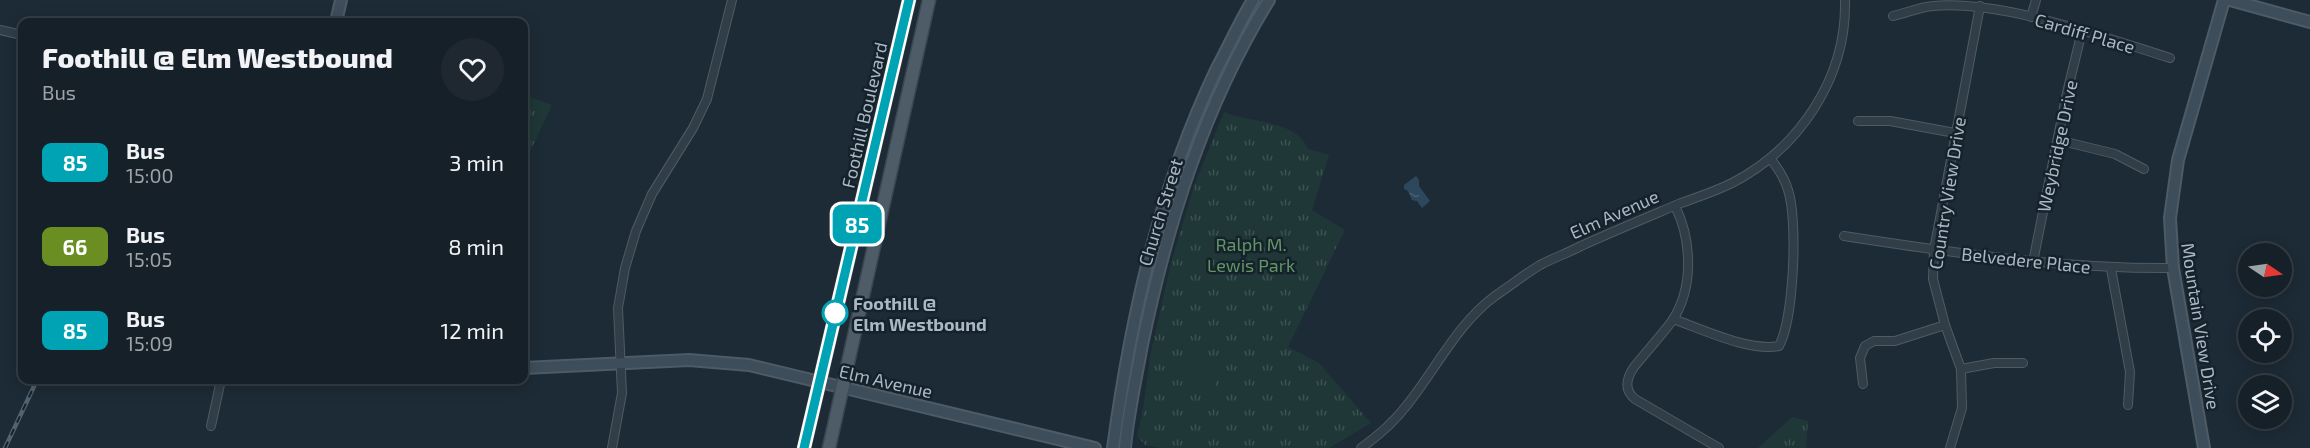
<!DOCTYPE html>
<html lang="en">
<head>
<meta charset="utf-8">
<style>
	:root { --surface:#162028; --page:#1f2830; --text:#f1f3f6; --muted:#9ea3a8; --line:#353e45 }
	body { margin:0; font-family:"Exo 2",sans-serif; background:var(--page); color:var(--text); height:100vh; display:flex; flex-direction:column; font-size:22px; white-space:nowrap }
	* { box-sizing:border-box; margin:0 }
	p { font-size:20px; color:var(--muted) }
	.icon { flex:none; width:33px; height:33px; fill:none; stroke:currentColor; stroke-width:2; stroke-linecap:round; stroke-linejoin:round }
	.map { position:relative; flex:1; overflow:hidden }
	.panel { position:absolute; left:18px; top:18px; width:510px; height:366px; display:flex; flex-direction:column; background:var(--surface); border-radius:12px; box-shadow:0 3px 15px #0003,0 0 0 2px var(--line) }
	.panel>* { flex:none }
	.badge { padding:0 12px; border-radius:9px; font-size:21px; line-height:39px }
	.needle { width:39px; rotate:103deg }
	.tools { position:absolute; left:2238px; top:243px; display:grid; gap:12px }
	.tools a { display:grid; place-items:center; width:54px; height:54px; border-radius:50%; background:var(--surface); box-shadow:0 3px 15px #0003,0 0 0 2px var(--line); font-size:30px }
	.map>.badge { position:absolute; translate:-50% -50%; box-shadow:0 0 0 3px #fff }
	.round { display:grid; place-items:center; flex:none; width:63px; height:63px; border-radius:32px; background:var(--page) }
	.overview { display:flex; align-items:center; justify-content:space-between; height:102px; padding:0 24px }
	h1 { font-size:28px; font-weight:800; line-height:45px }
	ul { padding:0; list-style:none }
	li { display:flex; align-items:center; gap:18px; height:84px; padding:0 24px }
	li div { flex:1 }
	li b { display:block; font-size:22px }
	li em { font-style:normal }
	li .badge { min-width:66px; font-weight:700; text-align:center }
	.map>svg:first-child { display:block }
	.park { fill:url(#park-tufts) }
	.garden { fill:#1f3737 }
	.water { fill:url(#water-ripples) }
	.lines { fill:none; stroke-linecap:round; stroke-linejoin:round }
	.street-casing { stroke:#4e5b65; stroke-width:10 }
	.secondary-casing { stroke:#4e5b65; stroke-width:14 }
	.primary-casing { stroke:#3a4650; stroke-width:15 }
	.street { stroke:#313d47; stroke-width:8 }
	.secondary { stroke:#3e4d5a; stroke-width:10 }
	.primary { stroke:#4e5c67; stroke-width:12 }
	.rail-casing { stroke:#52626e; stroke-width:4.5 }
	.rail { stroke:#16222b; stroke-width:2; stroke-dasharray:7; stroke-linecap:butt }
	.line-casing { stroke:#fff; stroke-width:14 }
	.line { stroke:#00a3b4; stroke-width:9 }
	.stop-dot { fill:#fff; stroke:#00a3b4; stroke-width:3 }
	.labels { text-anchor:middle; dominant-baseline:central; stroke-width:5; stroke-linejoin:round; paint-order:stroke }
	.street-label { font-size:18px; fill:#aab8c5; stroke:#16222b }
	.park-label { font-size:18px; fill:#619665; stroke:#16222b }
	.stop-label { font-size:18px; font-weight:bold; fill:#aab8c5; stroke:#16222b; text-anchor:start }
</style>
</head>
<body>
<div class="map">
<svg width="2310" height="448" viewBox="0 0 2310 448">
	<defs>
		<pattern id="park-tufts" width="24" height="20" patternUnits="userSpaceOnUse" patternTransform="scale(1.5)"><rect width="24" height="20" fill="#1f3737"/><path d="M3 7l-1-3M5 7V3M7 7l1-3M15 17l-1-3M17 17v-4M19 17l1-3" fill="none" stroke="#3d5252"/></pattern>
		<pattern id="water-ripples" width="26" height="14" patternUnits="userSpaceOnUse" patternTransform="scale(1.5)"><rect width="26" height="14" fill="#2d485d"/><path d="M2 4q2-2 4 0t4 0M15 11q2-2 4 0t4 0" fill="none" stroke="#496073"/></pattern>
	</defs>
	<rect width="100%" height="100%" fill="#1d2b36"/>
	<g class="park">
		<polygon points="524,95 552,105 526,160 524,159"/>
		<path d="M1224,112C1249,123 1296,119 1308,149L1329,155L1312,210L1345,230L1288,347L1319,363L1371,423L1329,448H1160L1145,445L1137,436L1142,416L1151,352L1171,263L1194,186Z"/>
		<polygon points="1792,417 1808,421 1806,448 1758,448"/>
	</g>
	<polygon class="garden" points="1182,357 1219,365 1214,388 1177,380"/>
	<polygon class="water" points="1416,176 1419,180 1419,186 1430,201 1422,208 1417,201 1412,200 1408,191 1404,189 1404,185"/>
	<g class="lines">
		<g class="street-casing">
			<g id="street">
				<path d="M1893,16C1906,13 1920,7 1933,6C2003,0 2103,37 2170,58"/>
				<polyline points="2031,17 2036,0"/>
				<polyline points="0,30 22,35"/>
				<polyline points="1858,121 1890,121 1955,133"/>
				<polyline points="2058,140 2115,154 2144,169"/>
				<path d="M1675,206C1692,240 1694,288 1672,321C1660,337 1646,352 1634,367C1626,379 1624,390 1635,399L1719,448"/>
				<path d="M1844,236C1954,253 2062,269 2173,268"/>
				<polyline points="2033,262 2066,97 2082,31"/>
				<polyline points="2111,269 2130,372 2128,405"/>
				<path d="M1673,319C1702,329 1749,352 1779,346C1794,319 1798,219 1788,190C1785,179 1777,167 1770,158"/>
				<polyline points="1961,369 1994,363 2023,363"/>
				<polyline points="1863,384 1860,358 1865,346 1874,341 1895,341 1945,325"/>
				<polyline points="211,426 221,380"/>
				<polyline points="612,448 622,393 618,308 625,268 636,231 652,194 693,128 707,99 732,0"/>
				<path d="M1361,448C1378,436 1394,422 1407,405C1436,369 1457,324 1495,296C1510,286 1525,274 1540,265C1553,258 1568,253 1581,246C1614,231 1648,217 1681,203C1698,197 1716,191 1732,183C1800,148 1847,77 1845,0"/>
				<polyline points="1950,448 1962,408 1961,369 1945,325 1933,279 1934,250 1980,6"/>
			</g>
		</g>
		<g class="secondary-casing">
			<g id="secondary">
				<polyline points="2230,0 2310,22"/>
				<polyline points="336,22 341,0"/>
				<polyline points="524,368 689,360 749,365 1095,448"/>
				<path d="M1113,448C1131,316 1159,189 1217,68C1229,46 1240,21 1253,0"/>
				<path d="M1125,448C1128,413 1136,379 1142,345C1167,224 1204,105 1269,0"/>
				<polyline points="2204,448 2173,268 2170,218 2178,160 2224,0"/>
			</g>
		</g>
		<g class="primary-casing">
			<g id="primary">
				<polyline points="804,448 909,0"/>
				<polyline points="829,448 929,0"/>
			</g>
		</g>
		<use href="#street" class="street"/>
		<use href="#secondary" class="secondary"/>
		<use href="#primary" class="primary"/>
		<g class="rail-casing">
			<polyline id="rail" points="5,448 37,380"/>
		</g>
		<use href="#rail" class="rail"/>
	</g>
	<g class="lines">
		<g class="line-casing">
			<polyline id="line" points="804,448 909,0"/>
		</g>
		<use href="#line" class="line"/>
	</g>
	<circle class="stop-dot" cx="835" cy="313" r="12"/>
	<g class="labels">
		<g class="street-label">
			<text transform="translate(2085 33) rotate(16)">Cardiff Place</text>
			<text transform="translate(864 115) rotate(-77)">Foothill Boulevard</text>
			<text transform="translate(2057 146) rotate(-78)">Weybridge Drive</text>
			<text transform="translate(1947 193) rotate(-81)">Country View Drive</text>
			<text transform="translate(1160 212) rotate(-73)">Church Street</text>
			<text transform="translate(1614 214) rotate(-24)">Elm Avenue</text>
			<text transform="translate(2026 260) rotate(6)">Belvedere Place</text>
			<text transform="translate(2201 326) rotate(81)">Mountain View Drive</text>
			<text transform="translate(886 381) rotate(13)">Elm Avenue</text>
		</g>
		<g class="park-label">
			<text x="1251" y="244">Ralph M.<tspan x="1251" dy="21">Lewis Park</tspan></text>
		</g>
		<g class="stop-label">
			<text x="853" y="303">Foothill @<tspan x="853" dy="21">Elm Westbound</tspan></text>
		</g>
	</g>
</svg>
<div class="tools">
<a><svg class="needle" viewBox="-14 -14 28 28"><path d="M0-13l5 13h-10z" fill="#e53935"/><path d="M0 13l5-13h-10z" fill="#9ea3a8"/></svg></a>
<a><svg class="icon" aria-label="locate" viewBox="0 0 24 24"><circle cx="12" cy="12" r="6"/><path d="M12 2v4M12 18v4M2 12h4M18 12h4"/></svg></a>
<a><svg class="icon" aria-label="layers" viewBox="0 0 24 24"><path d="M12 4l9 5-9 5-9-5zM3 14l9 5 9-5"/></svg></a>
</div>
<b class="badge" style="left:857px;top:224px;background:#00a3b4;color:#fff">85</b>
<section class="panel">
<div class="overview"><div><h1>Foothill @ Elm Westbound</h1><p>Bus</p></div><a class="round"><svg class="icon" aria-label="heart" viewBox="0 0 24 24"><path d="M12 20l-8-8c-3-5 5-10 8-4 3-6 11-1 8 4z"/></svg></a></div>
<ul>
<li><span class="badge" style="background:#00a3b4;color:#fff">85</span><div><b>Bus</b><p>15:00</p></div><em>3 min</em></li>
<li><span class="badge" style="background:#6b8e23;color:#fff">66</span><div><b>Bus</b><p>15:05</p></div><em>8 min</em></li>
<li><span class="badge" style="background:#00a3b4;color:#fff">85</span><div><b>Bus</b><p>15:09</p></div><em>12 min</em></li>
</ul>
</section>
</div>
</body>
</html>
